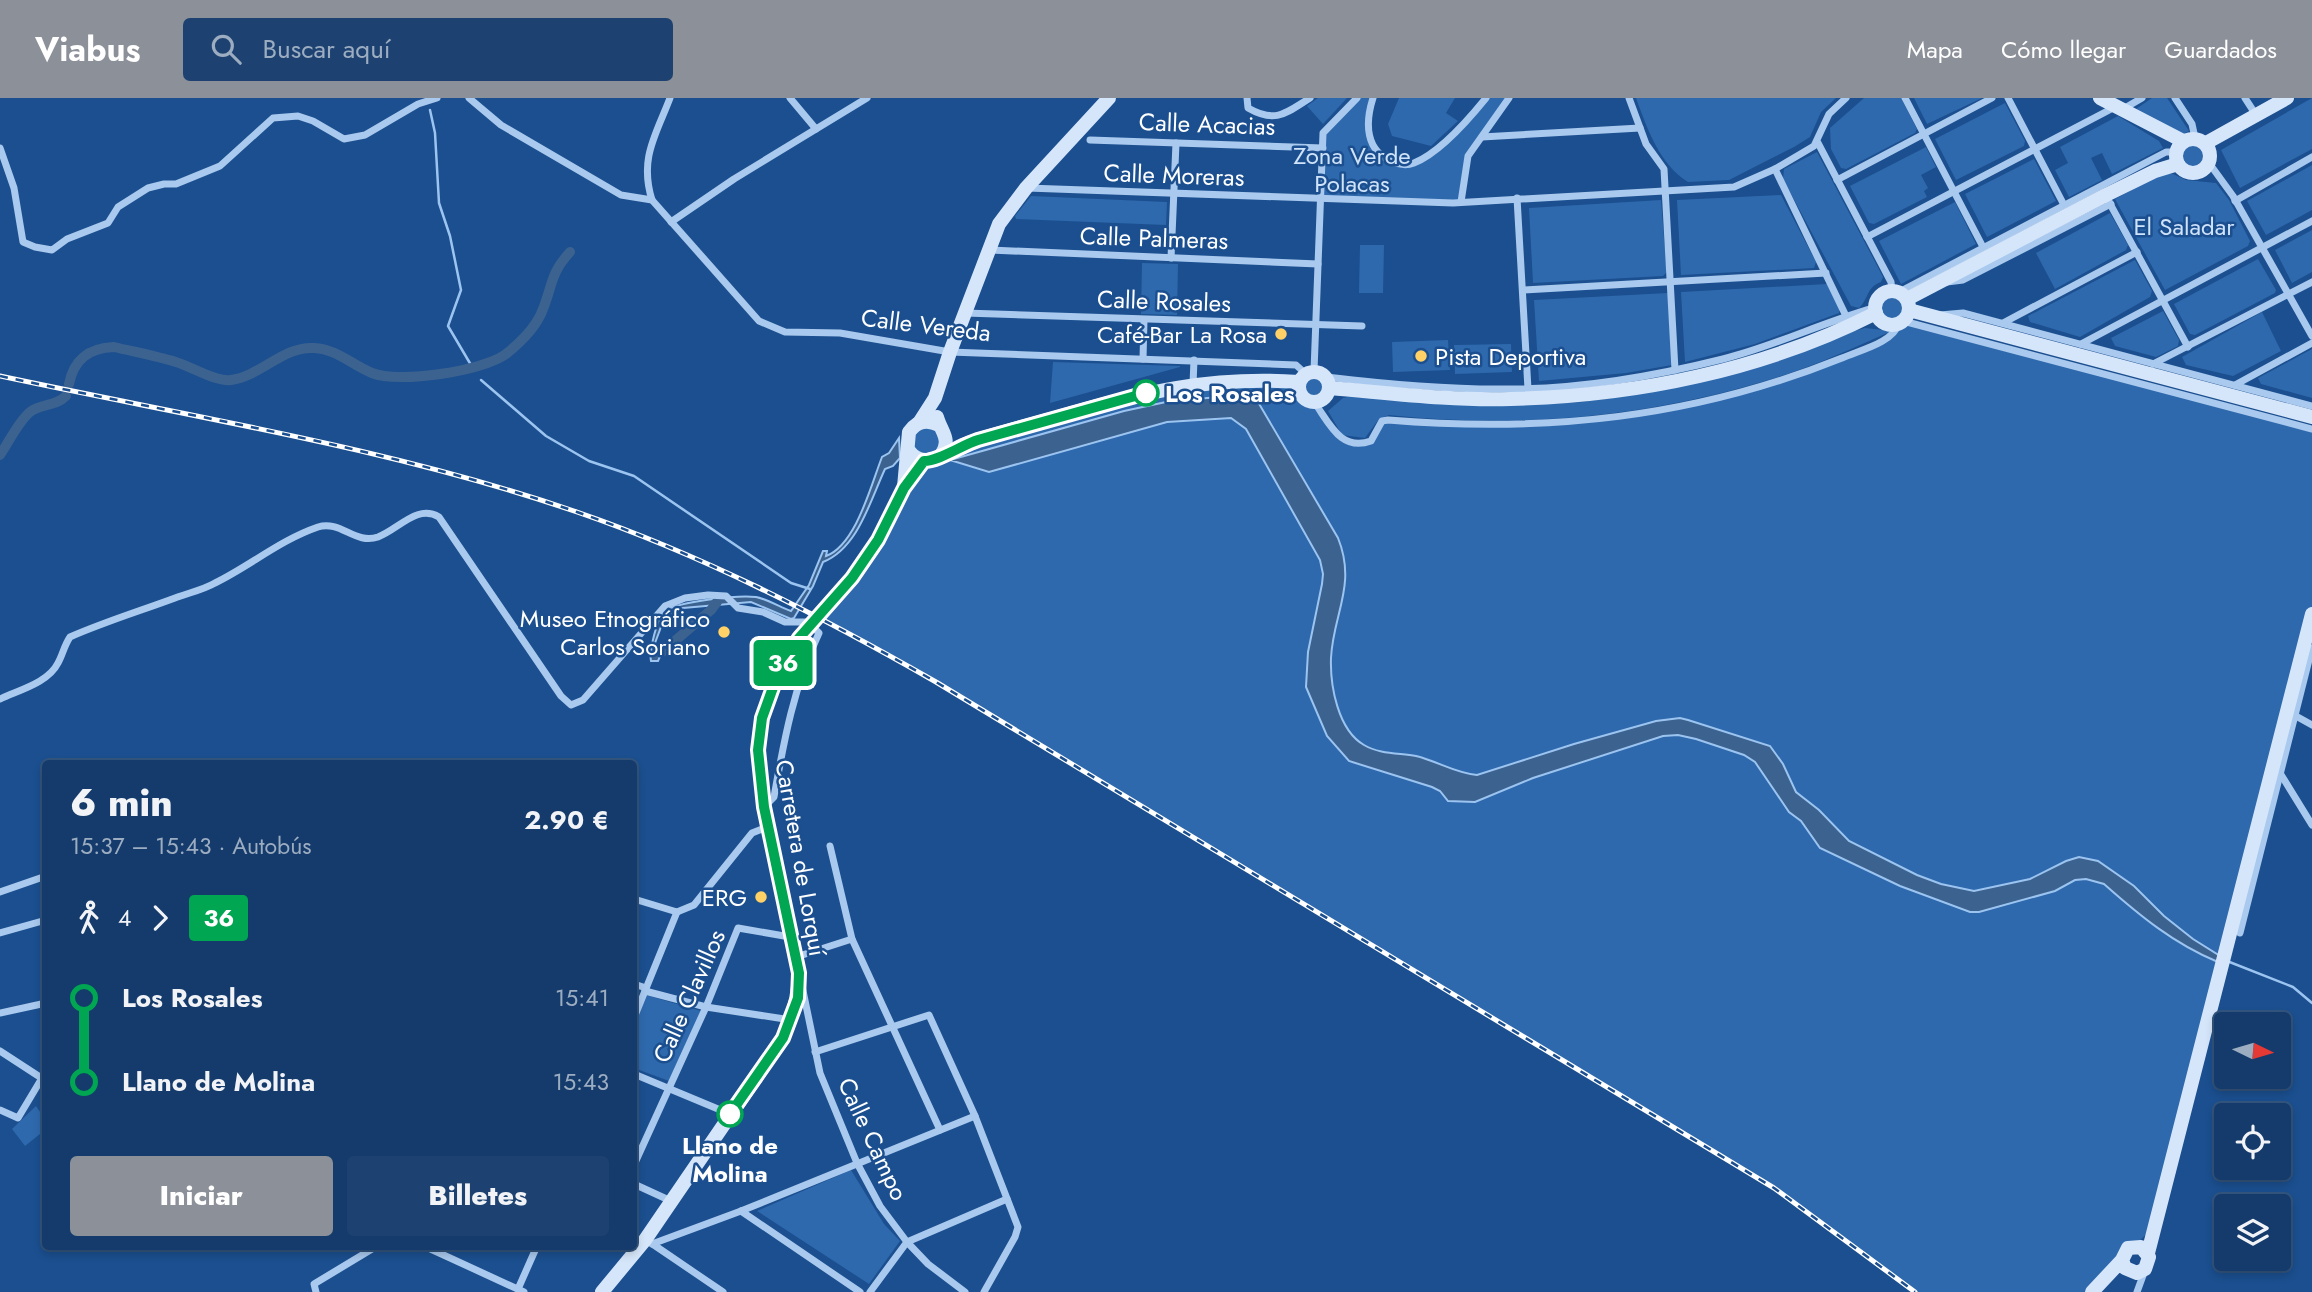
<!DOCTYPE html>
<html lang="es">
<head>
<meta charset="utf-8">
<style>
	:root { --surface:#143b6b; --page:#1d4271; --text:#f1f3f6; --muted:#9dadc1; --line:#33557e; --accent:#8c9099 }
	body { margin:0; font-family:Jost,sans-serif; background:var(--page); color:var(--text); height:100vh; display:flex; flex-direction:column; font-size:26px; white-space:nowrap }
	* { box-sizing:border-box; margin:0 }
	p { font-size:23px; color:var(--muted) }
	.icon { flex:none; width:38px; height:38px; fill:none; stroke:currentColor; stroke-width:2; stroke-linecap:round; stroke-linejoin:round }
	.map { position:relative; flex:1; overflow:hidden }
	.details { position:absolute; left:42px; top:662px; width:595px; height:490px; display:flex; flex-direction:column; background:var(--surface); border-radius:7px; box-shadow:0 4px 10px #0003,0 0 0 2px var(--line) }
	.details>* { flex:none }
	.badge { padding:0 14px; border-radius:5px; font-size:24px; line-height:46px }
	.needle { width:46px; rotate:95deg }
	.buttons { position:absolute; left:2214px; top:914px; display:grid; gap:14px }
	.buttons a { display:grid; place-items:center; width:77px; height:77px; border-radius:7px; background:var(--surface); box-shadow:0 4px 10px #0003,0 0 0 2px var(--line); font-size:35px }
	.map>.badge { position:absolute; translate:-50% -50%; box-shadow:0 0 0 4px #fff }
	.legs { display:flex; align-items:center; gap:10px; height:77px; padding:0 28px; font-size:23px }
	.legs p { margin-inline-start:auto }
	.headline { display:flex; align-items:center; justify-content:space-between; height:119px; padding:0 28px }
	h1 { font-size:38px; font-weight:800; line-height:52px }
	.primary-button { display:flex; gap:14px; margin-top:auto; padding:14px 28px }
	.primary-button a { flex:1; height:80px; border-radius:7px; background:var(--accent); color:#fff; font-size:28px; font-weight:800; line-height:80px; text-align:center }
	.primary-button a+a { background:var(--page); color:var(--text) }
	ul { padding:0 28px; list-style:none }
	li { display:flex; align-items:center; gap:24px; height:84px; font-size:26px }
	li i { display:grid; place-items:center; width:10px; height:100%; margin:0 9px; background:currentColor }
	li i::after { content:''; width:18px; height:18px; margin:-9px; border:5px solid; border-radius:50%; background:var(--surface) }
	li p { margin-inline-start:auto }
	li:first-child i { background:linear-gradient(#0000 50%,currentColor 0) }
	li:last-child i { background:linear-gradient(currentColor 50%,#0000 0) }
	header { display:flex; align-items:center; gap:42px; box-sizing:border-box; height:98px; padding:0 35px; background:var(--accent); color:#fff }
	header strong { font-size:33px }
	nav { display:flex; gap:38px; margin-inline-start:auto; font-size:24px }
	.search { width:490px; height:63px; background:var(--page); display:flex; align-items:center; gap:18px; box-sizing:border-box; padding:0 24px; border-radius:7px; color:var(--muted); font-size:26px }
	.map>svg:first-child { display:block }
	.green { fill:#2e69ad }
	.water { fill:#3c6290; stroke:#9cc4f0; stroke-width:2 }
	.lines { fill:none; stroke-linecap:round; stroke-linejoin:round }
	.stream { stroke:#9cc4f0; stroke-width:2.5 }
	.canal { stroke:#3c6290; stroke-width:10 }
	.street { stroke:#a9c9ee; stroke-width:7 }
	.secondary { stroke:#d6e6fa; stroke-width:14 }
	.rail-casing { stroke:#fff; stroke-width:5 }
	.rail { stroke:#1b4f8f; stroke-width:2.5; stroke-dasharray:8; stroke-linecap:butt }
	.line-1-casing { stroke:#fff; stroke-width:16 }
	.line-1 { stroke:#00a651; stroke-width:10 }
	.poi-dot { fill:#ffd166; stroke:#1b4f8f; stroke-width:2.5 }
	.stop-1-dot { fill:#fff; stroke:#00a651; stroke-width:3.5 }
	.labels { text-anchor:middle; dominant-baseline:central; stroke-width:5; stroke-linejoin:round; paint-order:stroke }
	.street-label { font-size:24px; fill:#fff; stroke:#1b4f8f }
	.park-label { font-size:24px; fill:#cfe3fa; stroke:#1b4f8f }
	.poi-label { font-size:24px; fill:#fff; stroke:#1b4f8f; text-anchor:end }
	.stop-label { font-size:24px; font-weight:bold; fill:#fff; stroke:#1b4f8f; text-anchor:start }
</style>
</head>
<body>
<header>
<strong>Viabus</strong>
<div class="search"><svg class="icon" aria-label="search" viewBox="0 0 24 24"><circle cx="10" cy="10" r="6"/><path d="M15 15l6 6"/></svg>Buscar aquí</div>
<nav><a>Mapa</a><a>Cómo llegar</a><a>Guardados</a></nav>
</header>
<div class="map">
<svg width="2312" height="1194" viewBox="0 0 2312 1194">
	<rect width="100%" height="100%" fill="#1b4f8f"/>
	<g class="green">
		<polygon points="1318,0 1347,0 1323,26 1307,8"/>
		<polygon points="1357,0 1373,0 1368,38 1388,62 1410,67 1433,52 1486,0 1509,0 1468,58 1461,104 1320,102 1323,35"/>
		<polygon points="1399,0 1455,0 1446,15 1458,23 1431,48 1392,38 1388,26"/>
		<path d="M1636,0H1836L1821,14L1810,39L1794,49L1729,82L1688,84C1659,66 1647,30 1636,0Z"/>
		<polygon points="1864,0 1901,0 1917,31 1915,35 1846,71 1841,70 1831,51 1830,30"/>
		<polygon points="1914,0 1982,0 1927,26"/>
		<polygon points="2152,0 2167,0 2189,33 2179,38 2136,11"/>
		<polygon points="2312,0 2312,51 2240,90 2221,52"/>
		<polygon points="2005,5 2025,43 2024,48 1956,82 1935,41"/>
		<polygon points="2118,18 2159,43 2163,50 2112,76 2102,55 2091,60 2102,82 2069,99 2055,72 2068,65 2060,49"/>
		<circle cx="2194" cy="57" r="13"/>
		<polygon points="1926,49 1936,69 1921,77 1928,90 1924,93 1927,99 1874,126 1869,125 1850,88"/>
		<path d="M1817,54L1883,179L1881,184C1866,189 1869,201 1859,210L1851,208L1783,81L1784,71Z"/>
		<polygon points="2034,61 2056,103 1987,139 1965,96"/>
		<polygon points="2312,67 2312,112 2266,137 2247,103"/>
		<polygon points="2163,75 2173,76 2186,82 2216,85 2229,102 2250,143 2248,148 2165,192 2115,101"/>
		<polygon points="1781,97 1816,164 1814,170 1681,177 1677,102"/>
		<polygon points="1031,98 1167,104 1166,127 1016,121 1015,118"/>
		<polygon points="1661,102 1666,166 1666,175 1663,178 1533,185 1529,110"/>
		<polygon points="1955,104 1976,146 1901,186 1879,143"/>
		<polygon points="2110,115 2128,147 2126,152 2055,191 2036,155"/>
		<polygon points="2312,132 2312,174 2292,185 2275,152"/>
		<polygon points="1360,147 1384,147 1383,195 1359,195"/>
		<polygon points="2258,161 2276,192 2275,195 2195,237 2190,236 2174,206"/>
		<polygon points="2135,162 2152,193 2150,199 2080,239 2030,224 2028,218"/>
		<polygon points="1142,165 1178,166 1177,217 1141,216"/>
		<polygon points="1827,186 1840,211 1839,215 1755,246 1685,264 1681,194"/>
		<circle cx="1892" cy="210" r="15"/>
		<polygon points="1668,195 1672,267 1626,275 1539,283 1534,202"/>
		<polygon points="2163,213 2179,242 2178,248 2156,259 2115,248 2111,240"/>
		<polygon points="2262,214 2281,253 2233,278 2186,267 2182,259"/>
		<polygon points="1899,225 2312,331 2312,516 2150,1132 2091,1194 1914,1194 1769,1087 1026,638 819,519 924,364 956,350 1209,284 1299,289 1302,298 1314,304 1336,337 1365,345 1382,323 1478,327 1585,323 1751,292 1894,237"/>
		<path d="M1865,230L1892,233C1855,249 1817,267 1778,279C1652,319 1520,331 1389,317L1379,321L1365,340L1342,337L1328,313L1343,300L1351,298L1502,308L1583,304L1626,298Z"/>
		<polygon points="1448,242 1450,272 1393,274 1392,244"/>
		<polygon points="1511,246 1512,274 1455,276 1454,247"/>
		<polygon points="2312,251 2312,300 2261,286 2258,280"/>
		<polygon points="1053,264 1180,268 1180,269 1050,305"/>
		<circle cx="1314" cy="289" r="13"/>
		<polygon points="932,326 943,350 919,359 909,340 911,334"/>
		<polygon points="646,897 701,913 669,983 634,970 634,931"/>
		<polygon points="36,1008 45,1021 45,1032 25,1048 12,1031"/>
		<polygon points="851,1072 884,1126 900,1143 869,1186 757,1113"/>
	</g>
	<g class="water">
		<path d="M1218,299H1244L1258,304L1338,440C1357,487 1333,516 1331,560C1330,588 1338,632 1364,647C1379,656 1398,655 1416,658C1437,663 1455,675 1477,677L1574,646L1656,623L1680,620L1688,622L1770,648L1783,666L1796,694L1819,712L1849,743L1917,777L1941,786L1974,793L2030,781L2066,763L2079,759L2098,763L2134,788L2164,818L2193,841L2220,858L2218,864C2174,846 2139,817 2104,786L2086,781L2075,782L2055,793L1979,814H1970L1900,788L1820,750L1801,723L1789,714L1755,664L1744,657L1696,641L1678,637L1663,638L1533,680L1475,704L1448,703L1440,693L1432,689L1349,663L1327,638L1306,589L1308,554L1322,486L1323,476L1320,462L1246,331L1231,320L1167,324L989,374L950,362L1124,313L1166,304Z"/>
		<path d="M899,340L900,360L893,368L885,371C870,403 858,450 823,464L813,488L794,520L791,521L751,504L683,510L670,515L664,521L655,545L662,554L658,563H651C649,553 657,519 665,513C680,503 738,497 756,499C767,501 780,509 791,513L809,487L823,453H827L826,458C856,447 871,387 882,359L889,355Z"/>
	</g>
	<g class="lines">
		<g class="stream">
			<polyline points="430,12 435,35 439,105 450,138 461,192 448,228 471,267"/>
			<polyline points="481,282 546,338 589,363 634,378 791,485 810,491"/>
			<polyline points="2227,863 2293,889 2312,905"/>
		</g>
		<g class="canal">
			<path d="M69,286C74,261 89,250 114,249C135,254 156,258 176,264C192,269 216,284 231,282C261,278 283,248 314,250C337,251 352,267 372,275C399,286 483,273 506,256C521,244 537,228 543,211C553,186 550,176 570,154"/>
			<path d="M0,357C9,344 18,324 30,314C41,305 55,309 66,298"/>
			<polyline points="662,554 711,512 717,504"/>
		</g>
		<g class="street">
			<polyline points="469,0 501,27 621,97 652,102"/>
			<path d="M670,0C656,37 639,60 652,102L759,223L785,234L840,235L950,254L1296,267L1306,276"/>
			<polyline points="790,0 816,31"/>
			<path d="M1247,0L1248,10C1276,26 1286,15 1310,0"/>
			<path d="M1373,0C1365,25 1365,53 1393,64C1400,67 1406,68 1414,65C1439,55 1469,21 1486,0"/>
			<polyline points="1629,0 1646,46 1664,71 1675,272"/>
			<polyline points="1905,0 1983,149"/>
			<polyline points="2008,0 2064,107"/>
			<polyline points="2175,0 2192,26 2195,40"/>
			<polyline points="2245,0 2256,17"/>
			<polyline points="2123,11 2142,0"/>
			<polyline points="1482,39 1640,30"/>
			<polyline points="1090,42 1323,50"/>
			<polyline points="1818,45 1891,184 1892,193"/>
			<polyline points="0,50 14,90 23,144 35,149 52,152 67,141 108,125 118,109 148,90 164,86 176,86 220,68 273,20 298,18 313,23 344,41 365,37 418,6 437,0"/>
			<polyline points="2209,65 2233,98 2312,238"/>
			<polyline points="1775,71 1846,218"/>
			<polyline points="1837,82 1992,0"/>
			<polyline points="1027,90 1453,105 1734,89 1775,71 1814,48 1829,16 1846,0"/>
			<polyline points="1517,100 1528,291"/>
			<polyline points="2235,103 2312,59"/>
			<polyline points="1461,104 1468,58 1509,0"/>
			<polyline points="2109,104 2188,249"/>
			<polyline points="671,124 734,81 867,0"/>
			<polyline points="1867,139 2115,9"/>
			<polyline points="990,152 1318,166"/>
			<polyline points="1171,160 1176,45"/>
			<polyline points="1947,184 1963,182 2111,106"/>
			<polyline points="1523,192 1826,175"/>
			<polyline points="1899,194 2166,54 2176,54"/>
			<polyline points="965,215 1362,228"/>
			<polyline points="1940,217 1963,215 2312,308"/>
			<polyline points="1903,223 2312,331"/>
			<polyline points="2003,225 2137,154"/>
			<polyline points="2081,246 2312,123"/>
			<polyline points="1143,261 1144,222"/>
			<polyline points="2153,266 2312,184"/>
			<polyline points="1314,273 1323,35 1357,0"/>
			<path d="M1326,279C1388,286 1450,292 1512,291C1583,291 1655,278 1723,261C1775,248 1823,224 1874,210"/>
			<polyline points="1193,286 1194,262"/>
			<polyline points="2235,287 2312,245"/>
			<path d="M1314,304C1329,324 1340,354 1371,343L1382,323L1388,322C1547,335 1693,320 1842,260C1860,252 1893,245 1899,225"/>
			<path d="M0,601C19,592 48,585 58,565C63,556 64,548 70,539C104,524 140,513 175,500C188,495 203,492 215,485C250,468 280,442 318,429C341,422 355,447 378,439C399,431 417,406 439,419L561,598L571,607L583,602L665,508L685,500L708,497L726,498L738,510L763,514L785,524H808L819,535C794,588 784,642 774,699L766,707"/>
			<polyline points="2294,617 2312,627"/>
			<polyline points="2280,675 2312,727"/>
			<polyline points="830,748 852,841 940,1032"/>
			<polyline points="0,794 46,778"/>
			<polyline points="634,801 677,814 694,807 752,735 767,729"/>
			<polyline points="0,835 46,822"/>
			<polyline points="2240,835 2312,550"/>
			<polyline points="796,859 852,841"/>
			<polyline points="634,886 646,890"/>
			<polyline points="802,888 820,975 857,1065 880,1108 907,1144 928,1166 965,1194"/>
			<polyline points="645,893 706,909 791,922"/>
			<polyline points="0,915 46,905"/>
			<polyline points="634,920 677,814"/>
			<polyline points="0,953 43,981"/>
			<polyline points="815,954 929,917 975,1018 1018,1129 1015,1139 984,1194"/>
			<polyline points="634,976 730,1016"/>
			<polyline points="0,1012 18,1020 42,980"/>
			<polyline points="634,1067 706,909 738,830 790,839"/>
			<polyline points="634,1086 671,1103"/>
			<polyline points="741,1113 860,1194"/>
			<polyline points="651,1145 723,1194"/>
			<polyline points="652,1146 741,1113 975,1018"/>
			<polyline points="424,1148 524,1194"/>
			<polyline points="518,1191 537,1148"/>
			<polyline points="316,1194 314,1186 377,1148"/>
			<polyline points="870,1194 907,1144 1007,1101"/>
			<polyline points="2137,1194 2145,1172"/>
		</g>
		<g class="secondary">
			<polyline points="2100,0 2183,43"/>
			<circle cx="2193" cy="58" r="17"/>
			<polyline points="2206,45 2287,0"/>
			<circle cx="1892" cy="210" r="17"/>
			<polyline points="1907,201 2106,97 2155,73 2178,66"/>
			<polyline points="1909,212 2312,319"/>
			<circle cx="1314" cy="289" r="15"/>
			<path d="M1330,290C1390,295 1451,303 1511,301C1636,298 1764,272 1876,215"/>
			<path d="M937,319C941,334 952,341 941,357"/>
			<polyline points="919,325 935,300 950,254 999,126 1026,90 1109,0"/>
			<path d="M909,353C925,374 947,353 965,346C996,335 1027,328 1058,319C1143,294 1210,278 1299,284"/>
			<path d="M904,389L909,334C917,323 927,321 939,327"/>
			<polyline points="2148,1155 2312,516"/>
			<path d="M602,1194L645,1142L783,940C793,917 798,900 799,875L764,709L758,652L762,620L780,570L799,540L852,480L878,442L904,390L924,363"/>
			<polyline points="2092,1194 2122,1162 2128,1150 2141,1149 2149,1159 2145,1171 2137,1175 2125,1170 2122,1162"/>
		</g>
		<g class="rail-casing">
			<path id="rail" d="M0,278C192,319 391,350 577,414C702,457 821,518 936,584L1774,1090L1915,1194"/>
		</g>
		<use href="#rail" class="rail"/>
	</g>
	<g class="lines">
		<g class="line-1-casing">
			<path id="line-1" d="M730,1016L783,940L798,900L799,875L764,709L758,652L762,620L780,570L799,540L852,480L878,442L904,390L924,363C939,363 962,347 978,342L1146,295"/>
		</g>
		<use href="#line-1" class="line-1"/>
	</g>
	<g class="poi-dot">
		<circle cx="1281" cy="236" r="7"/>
		<circle cx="1421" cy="258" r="7"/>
		<circle cx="724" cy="534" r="7"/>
		<circle cx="761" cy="799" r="7"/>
	</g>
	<g class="stop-1-dot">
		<circle cx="1146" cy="295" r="12"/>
		<circle cx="730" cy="1016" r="12"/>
	</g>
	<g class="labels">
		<g class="street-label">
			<text transform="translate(1207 26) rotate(2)">Calle Acacias</text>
			<text transform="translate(1174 77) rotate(2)">Calle Moreras</text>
			<text transform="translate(1154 140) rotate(2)">Calle Palmeras</text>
			<text transform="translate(1164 203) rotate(2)">Calle Rosales</text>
			<text transform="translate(926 227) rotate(7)">Calle Vereda</text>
			<text transform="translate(801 760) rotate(80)">Carretera de Lorquí</text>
			<text transform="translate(689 898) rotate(-66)">Calle Clavillos</text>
			<text transform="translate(873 1041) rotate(65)">Calle Campo</text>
		</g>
		<g class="park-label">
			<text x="1352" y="57">Zona Verde<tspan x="1352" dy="28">Polacas</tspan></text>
			<text x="2184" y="128">El Saladar</text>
		</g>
		<g class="poi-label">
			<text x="1267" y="236">Café-Bar La Rosa</text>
			<text x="1435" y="258" text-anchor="start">Pista Deportiva</text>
			<text x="710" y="520">Museo Etnográfico<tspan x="710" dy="28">Carlos Soriano</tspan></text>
			<text x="747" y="799">ERG</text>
		</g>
		<g class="stop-label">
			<text x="1165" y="295">Los Rosales</text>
			<text x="730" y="1047" text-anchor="middle">Llano de<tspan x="730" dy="28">Molina</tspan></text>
		</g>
	</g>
</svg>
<div class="buttons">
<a><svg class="needle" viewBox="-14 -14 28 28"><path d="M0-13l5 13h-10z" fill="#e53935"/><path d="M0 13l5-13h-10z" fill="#9dadc1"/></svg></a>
<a><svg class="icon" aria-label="locate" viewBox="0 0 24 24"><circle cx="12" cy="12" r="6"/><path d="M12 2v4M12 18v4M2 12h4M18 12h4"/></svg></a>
<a><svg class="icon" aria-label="layers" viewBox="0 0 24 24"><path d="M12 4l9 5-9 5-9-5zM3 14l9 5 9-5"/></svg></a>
</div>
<b class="badge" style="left:783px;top:565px;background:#00a651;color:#fff">36</b>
<section class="details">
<div class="headline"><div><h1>6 min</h1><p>15:37 – 15:43 · Autobús</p></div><b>2.90 €</b></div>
<div class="legs"><svg class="icon" aria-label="walk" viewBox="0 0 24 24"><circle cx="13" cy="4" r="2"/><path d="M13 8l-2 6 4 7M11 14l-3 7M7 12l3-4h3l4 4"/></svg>4<svg class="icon" aria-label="forward" viewBox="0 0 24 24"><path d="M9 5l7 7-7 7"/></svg><b class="badge" style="background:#00a651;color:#fff">36</b></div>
<ul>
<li><i style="color:#00a651"></i><b>Los Rosales</b><p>15:41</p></li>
<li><i style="color:#00a651"></i><b>Llano de Molina</b><p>15:43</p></li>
</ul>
<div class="primary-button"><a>Iniciar</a><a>Billetes</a></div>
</section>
</div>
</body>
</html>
